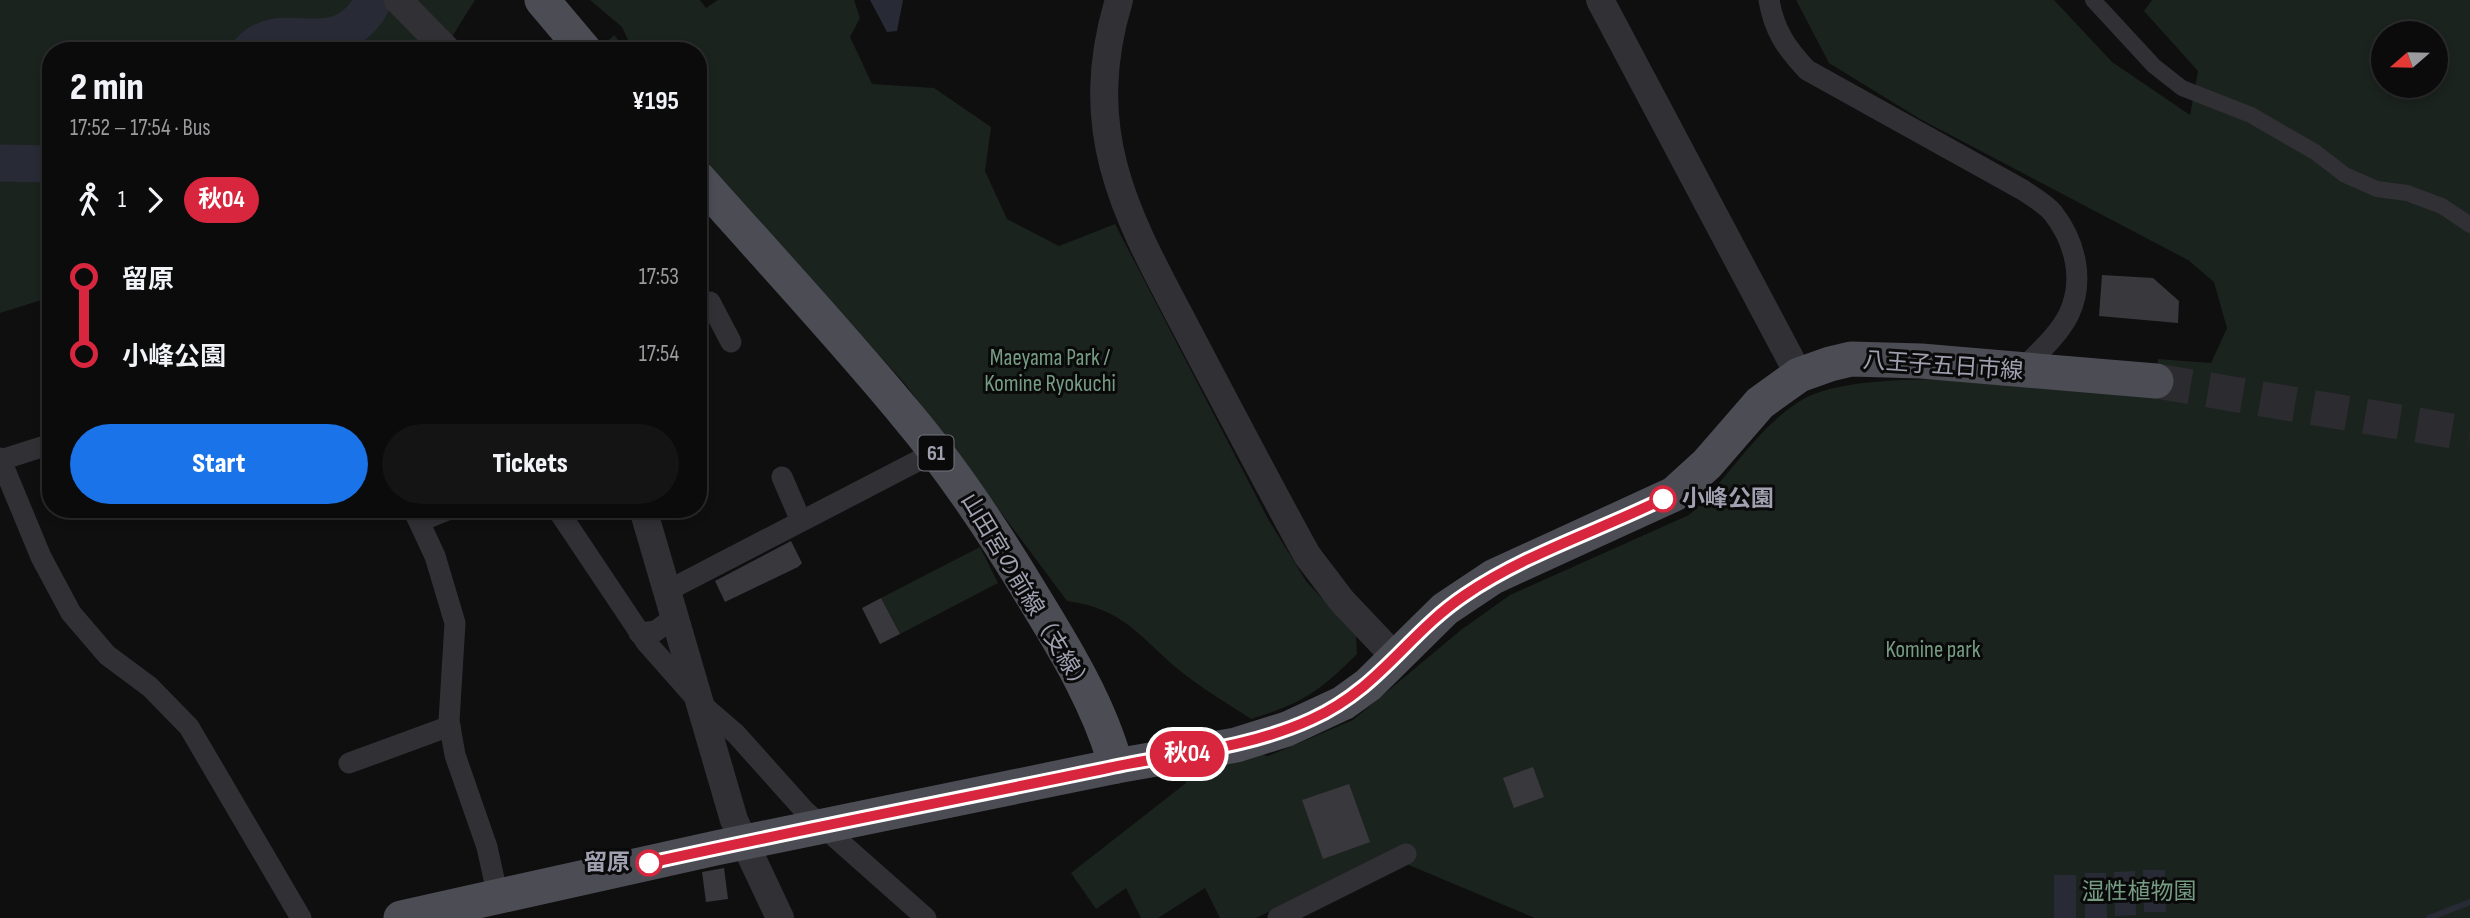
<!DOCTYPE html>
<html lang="en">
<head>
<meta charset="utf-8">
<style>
	:root { --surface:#0b0b0c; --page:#141415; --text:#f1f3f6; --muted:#9a9b9d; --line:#2b2b2d; --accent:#1a73e8 }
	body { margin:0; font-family:"Sofia Sans Condensed","Noto Sans JP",sans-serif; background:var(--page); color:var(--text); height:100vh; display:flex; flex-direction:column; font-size:26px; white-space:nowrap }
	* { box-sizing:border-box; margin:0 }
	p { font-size:23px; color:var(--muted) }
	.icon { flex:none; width:38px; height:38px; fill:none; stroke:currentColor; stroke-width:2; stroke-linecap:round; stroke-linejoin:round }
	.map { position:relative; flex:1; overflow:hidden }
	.side { position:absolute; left:42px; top:42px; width:665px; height:476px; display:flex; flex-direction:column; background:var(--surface); border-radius:28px; box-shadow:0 4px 10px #0003,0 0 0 2px var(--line) }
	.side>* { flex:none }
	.badge { padding:0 14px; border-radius:23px; font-size:24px; line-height:46px }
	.needle { width:46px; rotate:250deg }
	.fabs { position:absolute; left:2371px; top:21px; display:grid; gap:14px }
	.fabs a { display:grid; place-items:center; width:77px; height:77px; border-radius:50%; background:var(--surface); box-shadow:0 4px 10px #0003,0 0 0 2px var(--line); font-size:35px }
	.map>.badge { position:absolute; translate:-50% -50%; box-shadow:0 0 0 4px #fff }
	.legs { display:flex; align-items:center; gap:10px; height:77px; padding:0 28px; font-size:23px }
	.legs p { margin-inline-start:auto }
	.summary { display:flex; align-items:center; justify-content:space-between; height:119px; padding:0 28px }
	h1 { font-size:38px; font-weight:800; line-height:52px }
	.cta { display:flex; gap:14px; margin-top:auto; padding:14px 28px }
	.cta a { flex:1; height:80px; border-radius:42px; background:var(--accent); color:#fff; font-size:28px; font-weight:800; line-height:80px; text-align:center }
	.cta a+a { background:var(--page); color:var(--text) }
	ul { padding:0 28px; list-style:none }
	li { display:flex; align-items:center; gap:24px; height:77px; font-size:26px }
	li i { display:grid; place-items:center; width:10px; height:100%; margin:0 9px; background:currentColor }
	li i::after { content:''; width:18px; height:18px; margin:-9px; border:5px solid; border-radius:50%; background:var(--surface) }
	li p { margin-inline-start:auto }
	li:first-child i { background:linear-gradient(#0000 50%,currentColor 0) }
	li:last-child i { background:linear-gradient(currentColor 50%,#0000 0) }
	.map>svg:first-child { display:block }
	.green { fill:#1b231e; fill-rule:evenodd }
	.water { fill:#282b35 }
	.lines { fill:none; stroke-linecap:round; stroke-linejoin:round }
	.stream { stroke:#282b35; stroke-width:6 }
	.river { stroke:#282b35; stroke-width:37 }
	.building { fill:#39393d }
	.primary-tunnel { stroke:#2c2c30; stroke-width:35; stroke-dasharray:35 18; stroke-linecap:butt }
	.pedestrian { stroke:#313035; stroke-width:16 }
	.minor { stroke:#313035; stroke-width:21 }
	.tertiary { stroke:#313035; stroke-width:28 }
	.primary { stroke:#4c4c54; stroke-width:35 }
	.line-1-casing { stroke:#fff; stroke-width:16 }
	.line-1 { stroke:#d7263d; stroke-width:10 }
	.stop-1-dot { fill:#fff; stroke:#d7263d; stroke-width:3.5 }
	.labels { text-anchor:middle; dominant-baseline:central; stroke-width:6; stroke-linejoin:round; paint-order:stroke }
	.shield { fill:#0a0a0b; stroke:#73737f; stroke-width:2 }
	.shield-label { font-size:21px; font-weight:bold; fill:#a0a0b1 }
	.park-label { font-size:23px; fill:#769d84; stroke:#0a0a0b }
	.street-label { font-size:23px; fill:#a0a0b1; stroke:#0a0a0b }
	.stop-label { font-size:23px; font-weight:bold; fill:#a0a0b1; stroke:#0a0a0b; text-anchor:start }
</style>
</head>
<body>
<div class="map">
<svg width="2470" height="918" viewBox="0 0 2470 918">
	<rect width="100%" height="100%" fill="#0f0f10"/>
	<g class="green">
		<polygon points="0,0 475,0 443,51 51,51 51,297 0,313"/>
		<path d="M590,0H700L706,8L718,0H854L860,18L850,37L872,84L934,88L991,127L985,171L1007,219L1059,246L1115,224L1268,519L1306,581L1356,635L1357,654C1319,692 1303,703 1251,719C1227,703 1201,688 1179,670C1138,636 1125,609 1067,601L906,385L698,152V96L701,97L698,94V51H633L622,27Z"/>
		<path d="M1796,0H2054L2112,62L2190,115L2198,71L2144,11L2152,0H2470V918H1535L1385,855L1256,918H1220L1205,888L1158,918H1141L1126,888L1096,909L1071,873L1186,783L1180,771L1256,753L1268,756L1353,720L1461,630L1510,595L1689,515C1729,479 1754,430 1800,401C1864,361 2076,388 2155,394L2158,359L2211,363L2227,328L2214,282L2188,260L1920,119L1829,63ZM2384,33H2436V86H2384Z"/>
		<polygon points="614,35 627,51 597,51"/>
		<polygon points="980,547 998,583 900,634 881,598"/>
	</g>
	<g class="water">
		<polygon points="870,0 903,0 897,31 887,32"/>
		<polygon points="2143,870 2165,870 2166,912 2144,912"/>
		<polygon points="2135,871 2136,915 2115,916 2114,872"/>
		<polygon points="2085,873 2106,873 2107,918 2085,918"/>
		<rect x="2054" y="875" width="22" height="43"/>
	</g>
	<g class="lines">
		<polyline class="stream" points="2429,918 2470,902"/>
		<g class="river">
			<path d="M250,51C283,13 337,69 374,0"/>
			<polyline points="0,163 51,164"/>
		</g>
	</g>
	<g class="building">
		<polygon points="2102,275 2153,278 2179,301 2178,323 2099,316"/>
		<polygon points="791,541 802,563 798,567 725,602 715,581"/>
		<polygon points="881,598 900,634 880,644 862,608"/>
		<polygon points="1533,767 1544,797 1514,808 1503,778"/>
		<polygon points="1349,784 1370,842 1323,859 1302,800"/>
		<polygon points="724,868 728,899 706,902 702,872"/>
	</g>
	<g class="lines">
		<polyline class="primary-tunnel" points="2156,381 2470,434"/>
		<polyline class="pedestrian" points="2093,0 2154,66 2182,88 2251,115 2315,152 2345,175 2377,189 2407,193 2442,206 2470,225"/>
		<g class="minor">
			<path d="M1769,0C1774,30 1786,48 1807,70L2023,190C2033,197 2046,204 2053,213C2075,241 2085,280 2069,314C2059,335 2037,354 2020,371"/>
			<polyline points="698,309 710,302 731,342"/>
			<polyline points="0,458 41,557 71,613 107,655 150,687 189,727 301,918"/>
			<polyline points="1,460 51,444"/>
			<polyline points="782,477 801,521"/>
			<polyline points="413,509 435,556 455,623 449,721 455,755 487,847 498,897"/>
			<polyline points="557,509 646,642 700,703 736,734 804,810 926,918"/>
			<polyline points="420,521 450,509"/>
			<polyline points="667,591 935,452"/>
			<polyline points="639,633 656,631 674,617"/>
			<polyline points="349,763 450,726"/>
			<polyline points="1278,918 1406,854"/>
		</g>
		<g class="tertiary">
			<polyline points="398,0 448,51"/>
			<path d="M1119,0C1076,142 1134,227 1196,347C1233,417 1269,486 1307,555L1342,601L1397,659"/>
			<polyline points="1600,0 1799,375"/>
			<polyline points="643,509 734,820 780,918"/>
		</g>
		<g class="primary">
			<polyline points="542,0 585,51"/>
			<path d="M698,178C767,256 839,333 905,413C954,471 996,535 1035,600C1067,652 1100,707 1116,766"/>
			<polyline points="401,918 716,848 1116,766 1236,745 1287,729 1343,703 1368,685 1445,609 1493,577 1674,494 1707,464 1760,403 1799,375 1830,364 1851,359 1921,361 2156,381"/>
		</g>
	</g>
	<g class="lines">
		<g class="line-1-casing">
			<path id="line-1" d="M649,863C802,829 955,800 1108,768C1177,753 1247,749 1312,719C1380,688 1407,634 1465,595C1525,554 1598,531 1663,499"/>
		</g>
		<use href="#line-1" class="line-1"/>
	</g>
	<g class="stop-1-dot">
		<circle cx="1663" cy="499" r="12"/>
		<circle cx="649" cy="863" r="12"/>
	</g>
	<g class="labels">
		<rect class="shield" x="918.5" y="435.5" width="35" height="35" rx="5"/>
		<g class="shield-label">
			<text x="936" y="453">61</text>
		</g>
		<g class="park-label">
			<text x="1050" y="358">Maeyama Park /<tspan x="1050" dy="26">Komine Ryokuchi</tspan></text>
			<text x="1933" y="650">Komine park</text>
			<text x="2139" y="892">湿性植物園</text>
		</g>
		<g class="street-label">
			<text transform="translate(1943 366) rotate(4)">八王子五日市線</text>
			<text transform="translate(1026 594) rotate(59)">山田宮の前線（支線）</text>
		</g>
		<g class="stop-label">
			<text x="1682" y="499">小峰公園</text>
			<text x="630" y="863" text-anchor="end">留原</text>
		</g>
	</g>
</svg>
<div class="fabs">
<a><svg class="needle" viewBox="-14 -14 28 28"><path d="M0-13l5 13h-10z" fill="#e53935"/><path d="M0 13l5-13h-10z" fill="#9a9b9d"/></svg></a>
</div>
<b class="badge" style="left:1187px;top:754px;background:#d7263d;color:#fff">秋04</b>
<section class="side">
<div class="summary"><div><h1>2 min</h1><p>17:52 – 17:54 · Bus</p></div><b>¥195</b></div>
<div class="legs"><svg class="icon" aria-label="walk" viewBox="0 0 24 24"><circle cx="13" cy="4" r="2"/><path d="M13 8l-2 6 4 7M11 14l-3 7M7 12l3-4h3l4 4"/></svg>1<svg class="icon" aria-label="forward" viewBox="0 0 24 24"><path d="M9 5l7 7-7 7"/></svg><b class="badge" style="background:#d7263d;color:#fff">秋04</b></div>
<ul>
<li><i style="color:#d7263d"></i><b>留原</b><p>17:53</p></li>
<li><i style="color:#d7263d"></i><b>小峰公園</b><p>17:54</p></li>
</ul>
<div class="cta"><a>Start</a><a>Tickets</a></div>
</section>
</div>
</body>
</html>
